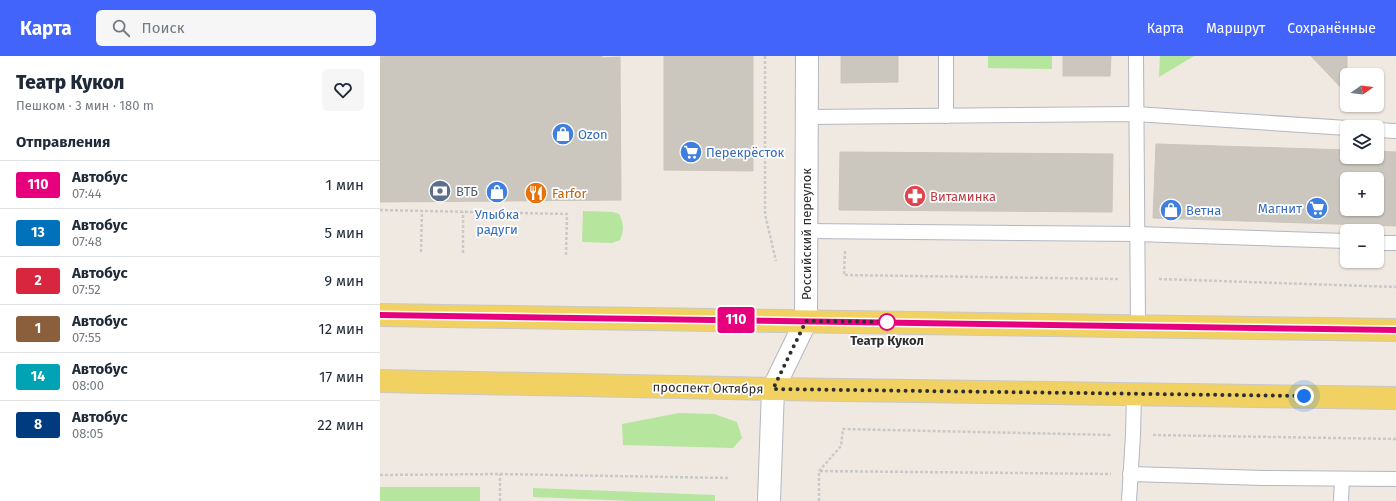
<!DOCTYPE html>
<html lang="ru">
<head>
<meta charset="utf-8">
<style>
	:root { --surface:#fff; --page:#f6f6f7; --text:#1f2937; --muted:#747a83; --line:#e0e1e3; --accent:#4264fb }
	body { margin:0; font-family:"Fira Sans",sans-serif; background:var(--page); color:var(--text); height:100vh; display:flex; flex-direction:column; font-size:15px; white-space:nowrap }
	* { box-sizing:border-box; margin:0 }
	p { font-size:13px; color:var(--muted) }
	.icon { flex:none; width:22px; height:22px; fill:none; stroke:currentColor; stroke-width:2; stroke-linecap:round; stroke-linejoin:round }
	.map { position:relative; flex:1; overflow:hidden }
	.drawer { display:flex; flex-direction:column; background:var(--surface); width:380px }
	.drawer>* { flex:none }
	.badge { padding:0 8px; border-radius:3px; font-size:14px; line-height:26px }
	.needle { width:26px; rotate:76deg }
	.buttons { position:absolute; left:960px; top:12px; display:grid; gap:8px }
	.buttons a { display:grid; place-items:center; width:44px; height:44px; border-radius:6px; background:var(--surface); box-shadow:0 1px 3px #0004; font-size:20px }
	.you { position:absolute; width:20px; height:20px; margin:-10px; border:3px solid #fff; border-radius:50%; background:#1a73e8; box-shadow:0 0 0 6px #1a73e833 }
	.map>.badge { position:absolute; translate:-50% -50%; box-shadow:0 0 0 2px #fff }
	h2 { padding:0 16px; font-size:15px; line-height:36px }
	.round { display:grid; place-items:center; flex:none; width:42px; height:42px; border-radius:6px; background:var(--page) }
	.head { display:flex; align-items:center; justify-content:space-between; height:68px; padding:0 16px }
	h1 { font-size:19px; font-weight:800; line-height:30px }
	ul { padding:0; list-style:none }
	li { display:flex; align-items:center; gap:12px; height:48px; padding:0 16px; border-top:1px solid var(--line) }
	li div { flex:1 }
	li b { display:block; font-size:15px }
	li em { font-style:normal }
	li .badge { min-width:44px; font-weight:700; text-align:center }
	header { display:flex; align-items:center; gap:24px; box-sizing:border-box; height:56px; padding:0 20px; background:var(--accent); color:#fff }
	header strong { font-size:19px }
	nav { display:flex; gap:22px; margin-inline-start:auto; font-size:14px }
	.search { width:280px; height:36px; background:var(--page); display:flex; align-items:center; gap:10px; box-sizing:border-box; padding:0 14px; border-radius:6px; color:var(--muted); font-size:15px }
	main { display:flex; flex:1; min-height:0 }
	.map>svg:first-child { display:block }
	.green { fill:#b6e59e }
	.building { fill:#cbc7bf; stroke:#cbc5ba; fill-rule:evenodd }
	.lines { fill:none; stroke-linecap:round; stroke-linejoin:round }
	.lane-casing { stroke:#b4b7c1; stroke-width:16 }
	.street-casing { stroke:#b4b7c1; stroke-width:24 }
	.primary-casing { stroke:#c9c9c9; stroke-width:24 }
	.path { stroke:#c9c9c9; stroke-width:2.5; stroke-dasharray:3 2; stroke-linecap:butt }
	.lane { stroke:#fff; stroke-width:14 }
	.street { stroke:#fff; stroke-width:22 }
	.primary { stroke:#f2d163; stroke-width:22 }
	.line-casing { stroke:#fff; stroke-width:9 }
	.line { stroke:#e6007e; stroke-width:6 }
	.walk { stroke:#2e2e2e; stroke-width:4; stroke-dasharray:0 7.2 }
	.stop-dot { fill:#fff; stroke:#e6007e; stroke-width:2 }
	.labels { text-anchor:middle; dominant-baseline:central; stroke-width:3.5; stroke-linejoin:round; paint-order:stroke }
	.shop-label { font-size:13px; fill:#366cbe; stroke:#fff; text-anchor:start }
	.service-label { font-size:13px; fill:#4e5e75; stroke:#fff; text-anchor:start }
	.food-label { font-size:13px; fill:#c56008; stroke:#fff; text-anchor:start }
	.health-label { font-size:13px; fill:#be3a42; stroke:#fff; text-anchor:start }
	.street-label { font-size:13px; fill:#2e2e2e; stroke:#fff }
	.stop-label { font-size:13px; font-weight:bold; fill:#2e2e2e; stroke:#fff }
</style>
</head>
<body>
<header>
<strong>Карта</strong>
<div class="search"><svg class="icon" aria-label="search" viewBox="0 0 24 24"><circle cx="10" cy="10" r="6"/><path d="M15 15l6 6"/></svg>Поиск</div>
<nav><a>Карта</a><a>Маршрут</a><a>Сохранённые</a></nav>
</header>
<main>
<section class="drawer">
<div class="head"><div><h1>Театр Кукол</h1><p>Пешком · 3 мин · 180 m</p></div><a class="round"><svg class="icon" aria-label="heart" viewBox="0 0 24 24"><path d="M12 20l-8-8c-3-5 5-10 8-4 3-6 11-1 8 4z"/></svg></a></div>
<h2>Отправления</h2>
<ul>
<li><span class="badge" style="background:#e6007e;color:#fff">110</span><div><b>Автобус</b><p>07:44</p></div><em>1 мин</em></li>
<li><span class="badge" style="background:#0072bc;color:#fff">13</span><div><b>Автобус</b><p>07:48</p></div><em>5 мин</em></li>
<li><span class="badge" style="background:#d7263d;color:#fff">2</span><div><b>Автобус</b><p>07:52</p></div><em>9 мин</em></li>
<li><span class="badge" style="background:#8b5e3c;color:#fff">1</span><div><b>Автобус</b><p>07:55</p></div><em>12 мин</em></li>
<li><span class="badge" style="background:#00a3b4;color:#fff">14</span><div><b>Автобус</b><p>08:00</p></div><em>17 мин</em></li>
<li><span class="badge" style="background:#003b80;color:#fff">8</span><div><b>Автобус</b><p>08:05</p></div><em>22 мин</em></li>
</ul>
</section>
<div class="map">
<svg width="1016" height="445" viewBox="0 0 1016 445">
	<rect width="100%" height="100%" fill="#efe9e1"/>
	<g class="green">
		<polygon points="608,0 672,0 672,13 608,12"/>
		<polygon points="780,0 814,0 779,21"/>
		<path d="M203,155L233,156L239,158C244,167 244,174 240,184L232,187L202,186Z"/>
		<polygon points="299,357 334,358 357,366 362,382 353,392 243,389 242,368"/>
		<rect x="0" y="431" width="100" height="14"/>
		<polygon points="153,432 335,439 335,445 253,445 153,441"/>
	</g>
	<g class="building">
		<polygon points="14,0 222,0 222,2 240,1 241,144 0,146 0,1"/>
		<polygon points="284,0 373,0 373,115 284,114"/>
		<polygon points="461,0 518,0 518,26 461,27"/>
		<polygon points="683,0 731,0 730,20 683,20"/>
		<polygon points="931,0 967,0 967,38"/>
		<path d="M776,88L967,94V101H997V95L1016,96V170L773,162ZM967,123H997V153H967Z"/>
		<polygon points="460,96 733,98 732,156 459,154"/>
	</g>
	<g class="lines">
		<g class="lane-casing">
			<g id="lane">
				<polyline points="566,0 566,60"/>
				<polyline points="756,0 758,270"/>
				<polyline points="427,61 756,58 967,72"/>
				<polyline points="997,74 1016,75"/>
				<polyline points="426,175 757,178 967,185"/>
				<polyline points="997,187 1016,187"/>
				<polyline points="750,418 884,422 1016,423"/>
				<polyline points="749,445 753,379 754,338"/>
				<polyline points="961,445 962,423"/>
			</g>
		</g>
		<g class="street-casing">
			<polyline id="street" points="389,445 393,333 426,265 427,0"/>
		</g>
		<g class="primary-casing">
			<g id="primary">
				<polyline points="0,259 1016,274"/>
				<polyline points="0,325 393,333 1016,342"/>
			</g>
		</g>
		<g class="path">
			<polyline points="385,0 385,158 396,205"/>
			<polyline points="0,154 187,158 186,199"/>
			<polyline points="465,195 464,219 738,223"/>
			<polyline points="41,196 42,155"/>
			<polyline points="83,197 83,156"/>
			<polyline points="779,223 1016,231"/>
			<polyline points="773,379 1016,383"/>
			<polyline points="440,415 731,418"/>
			<polyline points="0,419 120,418 348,422"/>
			<polyline points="120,445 120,418"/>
			<polyline points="439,445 439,415 461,390 463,373 732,379"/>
		</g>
		<use href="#lane" class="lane"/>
		<use href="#street" class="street"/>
		<use href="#primary" class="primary"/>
	</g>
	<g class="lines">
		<g class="line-casing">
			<polyline id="line" points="0,259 1016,274"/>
		</g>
		<use href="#line" class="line"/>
		<polyline class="walk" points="507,266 510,266 426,265 393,333 924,340"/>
	</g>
	<defs>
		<g id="shop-disc" transform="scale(1.15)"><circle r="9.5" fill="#3f7fe0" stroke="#fff"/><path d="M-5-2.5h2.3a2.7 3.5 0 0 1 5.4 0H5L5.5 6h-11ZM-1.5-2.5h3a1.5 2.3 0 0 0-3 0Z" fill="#fff"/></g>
		<g id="supermarket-disc" transform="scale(1.15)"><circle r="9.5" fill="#3f7fe0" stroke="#fff"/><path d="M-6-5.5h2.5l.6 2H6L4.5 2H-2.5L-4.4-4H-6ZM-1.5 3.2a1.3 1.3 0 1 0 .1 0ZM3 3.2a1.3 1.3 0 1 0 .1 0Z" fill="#fff"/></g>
		<g id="bank-disc" transform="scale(1.15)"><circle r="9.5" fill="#5c6f8a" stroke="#fff"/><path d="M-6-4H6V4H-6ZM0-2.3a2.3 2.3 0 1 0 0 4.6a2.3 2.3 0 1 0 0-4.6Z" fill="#fff"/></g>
		<g id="restaurant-disc" transform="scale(1.15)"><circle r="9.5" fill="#e8710a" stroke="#fff"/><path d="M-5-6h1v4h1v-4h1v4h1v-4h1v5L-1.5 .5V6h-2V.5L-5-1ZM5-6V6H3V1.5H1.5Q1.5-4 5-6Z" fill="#fff"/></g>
		<g id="pharmacy-disc" transform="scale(1.15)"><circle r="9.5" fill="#e0444e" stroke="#fff"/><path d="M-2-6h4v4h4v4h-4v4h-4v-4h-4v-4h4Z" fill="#fff"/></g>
	</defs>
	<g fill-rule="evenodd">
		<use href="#shop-disc" x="183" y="78"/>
		<use href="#supermarket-disc" x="311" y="96"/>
		<use href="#bank-disc" x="60" y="135"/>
		<use href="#shop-disc" x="117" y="136"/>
		<use href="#restaurant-disc" x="156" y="137"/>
		<use href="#pharmacy-disc" x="535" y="140"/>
		<use href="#supermarket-disc" x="937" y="152"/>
		<use href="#shop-disc" x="791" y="154"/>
	</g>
	<circle class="stop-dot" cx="507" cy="266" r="8"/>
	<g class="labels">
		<g class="shop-label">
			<text x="198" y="78">Ozon</text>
			<text x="326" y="96">Перекрёсток</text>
			<text x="922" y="152" text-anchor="end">Магнит</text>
			<text x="806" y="154">Ветна</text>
			<text x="117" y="158" text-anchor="middle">Улыбка<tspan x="117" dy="15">радуги</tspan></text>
		</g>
		<g class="service-label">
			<text x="76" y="135">ВТБ</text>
		</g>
		<g class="food-label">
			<text x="172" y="137">Farfor</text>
		</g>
		<g class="health-label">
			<text x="550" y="140">Витаминка</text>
		</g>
		<g class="street-label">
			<text transform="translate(426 178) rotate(-90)">Российский переулок</text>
			<text transform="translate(328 332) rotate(1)">проспект Октября</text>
		</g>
		<g class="stop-label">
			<text x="507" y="284">Театр Кукол</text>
		</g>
	</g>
</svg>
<div class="buttons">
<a><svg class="needle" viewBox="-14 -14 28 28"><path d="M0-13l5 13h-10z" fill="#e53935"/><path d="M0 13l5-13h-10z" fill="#747a83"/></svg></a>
<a><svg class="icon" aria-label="layers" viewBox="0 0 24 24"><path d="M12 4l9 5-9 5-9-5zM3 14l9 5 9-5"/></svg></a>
<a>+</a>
<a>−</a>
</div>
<div class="you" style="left:924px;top:340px"></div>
<b class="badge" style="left:356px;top:264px;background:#e6007e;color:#fff">110</b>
</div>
</main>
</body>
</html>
